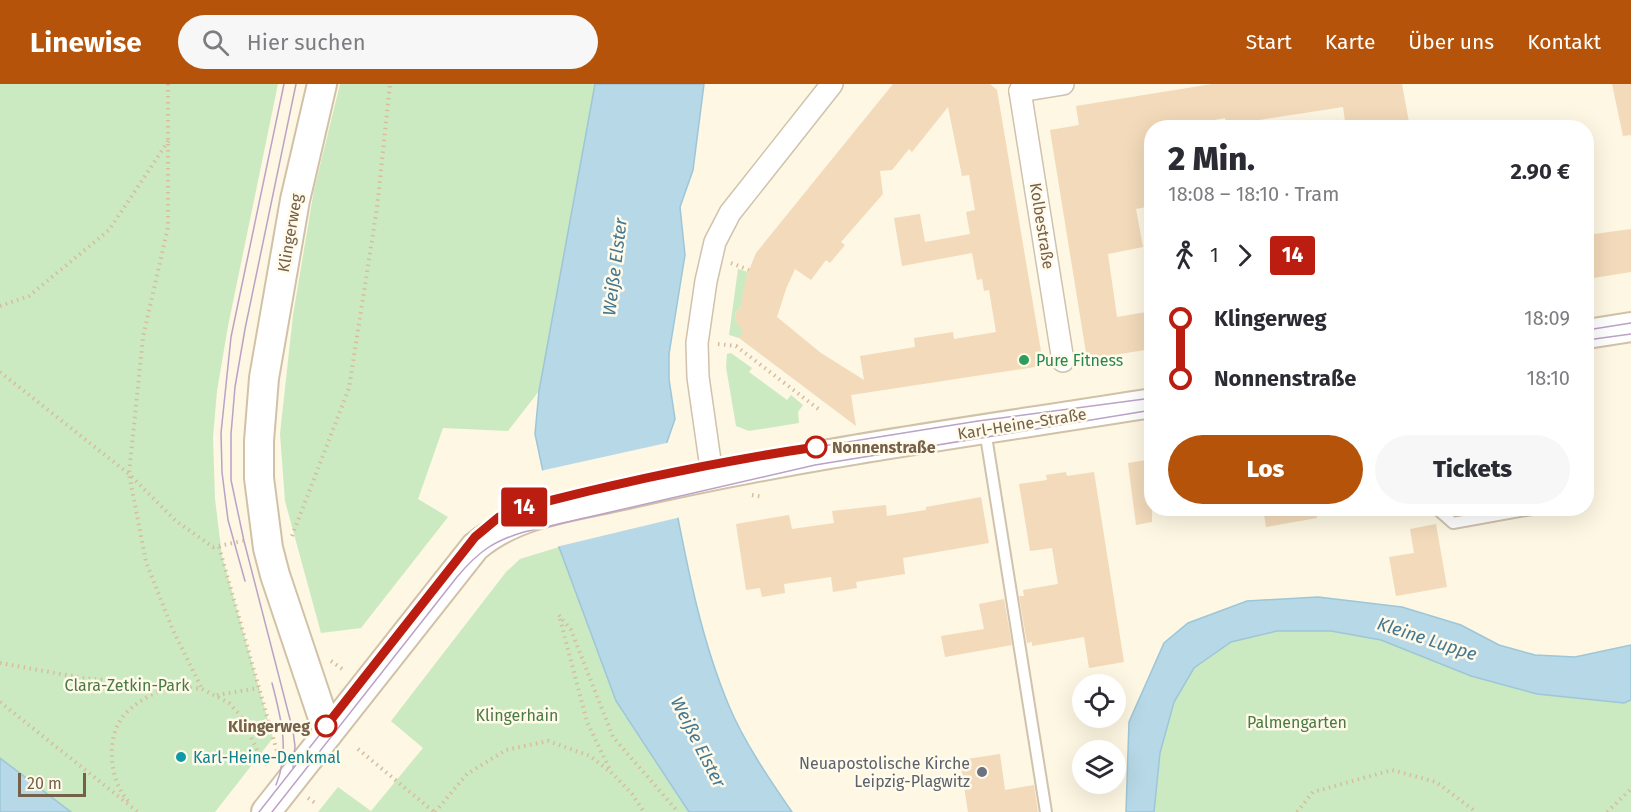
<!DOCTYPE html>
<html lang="de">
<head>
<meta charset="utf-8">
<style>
	:root { --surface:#fff; --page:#f7f7f7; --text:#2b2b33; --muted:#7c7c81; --accent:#b45309 }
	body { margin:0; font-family:"Fira Sans",sans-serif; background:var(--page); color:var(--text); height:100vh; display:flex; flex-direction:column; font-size:22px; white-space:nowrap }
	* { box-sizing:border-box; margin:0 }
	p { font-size:20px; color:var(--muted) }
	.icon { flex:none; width:33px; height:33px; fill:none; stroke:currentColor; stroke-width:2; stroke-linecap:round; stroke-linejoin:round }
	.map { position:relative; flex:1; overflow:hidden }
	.drawer { position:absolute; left:1144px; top:36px; width:450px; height:396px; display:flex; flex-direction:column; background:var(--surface); border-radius:24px; box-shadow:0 6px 24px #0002 }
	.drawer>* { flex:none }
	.badge { padding:0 12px; border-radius:4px; font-size:21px; line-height:39px }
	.buttons { position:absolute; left:1072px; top:590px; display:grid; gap:12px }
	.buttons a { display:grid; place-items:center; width:54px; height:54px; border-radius:50%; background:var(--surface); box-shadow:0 6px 24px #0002; font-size:30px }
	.scale { position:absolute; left:18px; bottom:15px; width:68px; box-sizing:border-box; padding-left:6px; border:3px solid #756049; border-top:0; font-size:16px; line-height:21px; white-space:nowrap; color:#756049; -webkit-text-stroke:4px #fffaea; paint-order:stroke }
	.map>.badge { position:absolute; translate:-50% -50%; box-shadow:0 0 0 3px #fff }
	.legs { display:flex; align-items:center; gap:9px; height:66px; padding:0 24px; font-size:20px }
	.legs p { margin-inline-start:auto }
	.head { display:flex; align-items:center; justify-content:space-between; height:102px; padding:0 24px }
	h1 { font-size:33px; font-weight:800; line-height:45px }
	.primary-button { display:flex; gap:12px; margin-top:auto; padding:12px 24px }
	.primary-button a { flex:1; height:69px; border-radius:36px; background:var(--accent); color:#fff; font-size:24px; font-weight:800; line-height:69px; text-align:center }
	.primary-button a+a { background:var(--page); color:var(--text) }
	ul { padding:0 24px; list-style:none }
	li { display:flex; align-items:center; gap:21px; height:60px; font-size:22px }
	li i { display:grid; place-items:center; width:9px; height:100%; margin:0 8px; background:currentColor }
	li i::after { content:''; width:15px; height:15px; margin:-8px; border:4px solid; border-radius:50%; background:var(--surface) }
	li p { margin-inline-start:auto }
	li:first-child i { background:linear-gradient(#0000 50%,currentColor 0) }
	li:last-child i { background:linear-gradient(currentColor 50%,#0000 0) }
	header { display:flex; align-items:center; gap:36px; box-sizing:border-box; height:84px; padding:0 30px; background:var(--accent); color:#fff }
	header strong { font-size:28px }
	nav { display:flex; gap:33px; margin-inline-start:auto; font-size:21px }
	.search { width:420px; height:54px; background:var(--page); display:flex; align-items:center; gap:15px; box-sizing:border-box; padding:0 21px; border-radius:33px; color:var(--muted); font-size:22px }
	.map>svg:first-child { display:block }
	.green { fill:#cbeac1 }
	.water { fill:#b7d8e6; stroke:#9dc6d8; stroke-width:1.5 }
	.pier { fill:#fdf7e3 }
	.building { fill:#f2daba; fill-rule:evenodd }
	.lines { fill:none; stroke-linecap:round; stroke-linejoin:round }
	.lane-casing { stroke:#d0c2ad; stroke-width:14 }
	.street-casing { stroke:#d0c2ad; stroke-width:24 }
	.secondary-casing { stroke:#d1c1a7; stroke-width:32 }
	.path { stroke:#d7bd9d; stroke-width:4; stroke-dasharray:1.5 4.5; stroke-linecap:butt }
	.lane { stroke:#fff; stroke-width:10 }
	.street { stroke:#fff; stroke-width:21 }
	.secondary { stroke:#fff; stroke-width:28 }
	.tram { stroke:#bba2c6; stroke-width:1.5 }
	.line-1-casing { stroke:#fff; stroke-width:14 }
	.line-1 { stroke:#bb1e10; stroke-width:9 }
	.leisure-dot { fill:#2e9e5b; stroke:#fffaea; stroke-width:2 }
	.stop-1-dot { fill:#fff; stroke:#bb1e10; stroke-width:3 }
	.culture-dot { fill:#0f9aa8; stroke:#fffaea; stroke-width:2 }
	.worship-dot { fill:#6b7280; stroke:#fffaea; stroke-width:2 }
	.labels { text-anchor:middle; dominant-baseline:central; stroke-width:5; stroke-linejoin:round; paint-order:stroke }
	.street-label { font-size:16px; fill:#756049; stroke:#fffaea }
	.leisure-label { font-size:16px; fill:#27864d; stroke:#fffaea; text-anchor:start }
	.stop-label { font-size:16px; font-weight:bold; fill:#756049; stroke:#fffaea; text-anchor:start }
	.park-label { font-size:16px; fill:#487b41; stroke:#fffaea }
	.culture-label { font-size:16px; fill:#0d838f; stroke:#fffaea; text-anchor:start }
	.worship-label { font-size:16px; fill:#5b616d; stroke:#fffaea; text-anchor:end }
	.water-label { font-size:18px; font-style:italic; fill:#457890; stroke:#fffaea }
</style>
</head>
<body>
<header>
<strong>Linewise</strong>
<div class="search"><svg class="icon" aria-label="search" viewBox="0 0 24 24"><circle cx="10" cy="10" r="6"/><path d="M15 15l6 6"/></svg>Hier suchen</div>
<nav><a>Start</a><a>Karte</a><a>Über uns</a><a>Kontakt</a></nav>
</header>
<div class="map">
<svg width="1631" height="728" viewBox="0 0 1631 728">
	<rect width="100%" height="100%" fill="#fdf7e3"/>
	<g class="green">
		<polygon points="0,0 278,0 228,242 217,307 213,353 215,415 222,472 273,654 215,728 71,728 0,674"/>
		<polygon points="340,0 595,0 539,307 508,347 443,344 418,415 448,433 361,544 321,549 285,417 280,350 293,231 314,106"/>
		<polygon points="738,185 748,188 740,226 736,227 735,236 745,245 739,254 729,251"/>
		<polygon points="731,269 752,284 749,288 787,316 791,311 803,321 798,328 799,339 749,347 736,342 726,283 727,270"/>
		<polygon points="559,463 616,618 689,728 318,728 338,703 371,727 423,664 391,637 506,488 520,475"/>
		<polygon points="1277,547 1331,547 1381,556 1471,592 1537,610 1624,619 1631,616 1631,728 1154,728 1160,669 1174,618 1194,584 1231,558"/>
	</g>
	<g class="water">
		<path d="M595,0H704L693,86L680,123L685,171L669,270V295L675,335L666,361L668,383C684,463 697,546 729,622C744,658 770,696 792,728H689L616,617L559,463L535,350L539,307Z"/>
		<polygon points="1318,513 1402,523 1461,541 1499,561 1535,571 1575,573 1631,561 1631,616 1624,619 1537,610 1471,592 1381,556 1331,547 1277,547 1231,558 1194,584 1174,618 1160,669 1154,728 1126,728 1129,638 1164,559 1188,539 1247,517"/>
		<polygon points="0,674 71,728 0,728"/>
	</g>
	<polygon class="pier" points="671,358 671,382 681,433 556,463 540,387"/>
	<g class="building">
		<path d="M893,0H990L997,6L1042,273L1035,283L851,311L856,342L739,254L743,247L735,236L736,227L740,226L746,194L756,169ZM948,23L962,92L969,91L975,126L966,128L970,150L925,158L920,130L894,134L902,182L972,169L977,196L982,195L984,207L989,206L996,248L954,255L953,248L914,254L915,263L860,272L864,296L821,269L777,233L786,205L795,185L811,196L826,176L830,179L845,161L841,158L883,110L880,87L892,86L909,65L912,68Z"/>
		<polygon points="1212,0 1402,0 1410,44 1346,44 1343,23 1227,41 1225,34 1171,44 1152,44 1152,47 1148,48 1152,73 1152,122 1136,125 1143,163 1108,170 1117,233 1152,227 1152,265 1087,275 1050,46 1079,41 1076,22"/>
		<polygon points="1612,0 1631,0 1631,51 1623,52"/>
		<polygon points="1631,145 1631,188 1587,195 1587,151"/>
		<polygon points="1152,375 1152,438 1136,441 1128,379"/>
		<polygon points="1066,388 1067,392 1094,388 1124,578 1089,584 1084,553 1032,562 1032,558 1027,559 1019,512 1024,512 1023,506 1058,500 1052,464 1030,467 1019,400 1047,396 1046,391"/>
		<polygon points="981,413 989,459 903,474 905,490 856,498 857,504 833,508 831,493 784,500 785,509 762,513 760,504 746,506 736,440 789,431 792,445 834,439 832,427 886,421 887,432 926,426 926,423"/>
		<polygon points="1263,424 1316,424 1317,434 1266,443"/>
		<polygon points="1436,440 1447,503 1396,512 1389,473 1414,469 1410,445"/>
		<polygon points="1004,515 1012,561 945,573 941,552 984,545 979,520"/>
		<polygon points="1000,670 1005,706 1034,701 1038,728 968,728 960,676"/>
	</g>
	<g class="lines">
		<g class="lane-casing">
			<g id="lane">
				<polyline points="985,346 1046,728"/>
				<polyline points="1436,424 1453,439 1537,424"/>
			</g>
		</g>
		<g class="street-casing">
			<g id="street">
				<polyline points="1020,7 1063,277"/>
				<polyline points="1020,7 1063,0"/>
				<polyline points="712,391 698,293 697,259 706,197 715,158 730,129 832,0"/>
			</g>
		</g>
		<g class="secondary-casing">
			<g id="secondary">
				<polyline points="322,0 295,116 264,294 259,357 259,394 268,464 275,491 328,649"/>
				<polyline points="1587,250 1631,243"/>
				<path d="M266,728L475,463C517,427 576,422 628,410C801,370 977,347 1152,319"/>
			</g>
		</g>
		<g class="path">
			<polyline points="168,0 168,143 143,253 129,390 146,478 172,544 202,605"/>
			<polyline points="731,179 749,186"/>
			<polyline points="0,222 29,212 109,146 169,56"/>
			<polyline points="718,260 736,262 821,327"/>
			<polyline points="0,288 129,390 176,437 213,463 243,457"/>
			<polyline points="752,411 763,413"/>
			<polyline points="292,452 349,304 377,124 390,0"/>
			<polyline points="219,463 278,671"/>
			<polyline points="559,531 571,546 613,653 678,728"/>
			<polyline points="560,535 587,638 611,688 632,710 644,728"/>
			<polyline points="331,577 345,587"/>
			<polyline points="0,579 83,594 202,605 229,619 240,631 262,676 270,683"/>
			<polyline points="217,611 259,604"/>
			<polyline points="0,618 138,728"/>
			<polyline points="358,665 434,728"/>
			<polyline points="308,714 315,719"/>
			<path d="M128,717C109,696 105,652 125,630C138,617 152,609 169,604"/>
			<polyline points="435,728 467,690 506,666 548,657 590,672 608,686"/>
			<polyline points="1297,728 1313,708 1392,686 1436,698 1476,728"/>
			<polyline points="1607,728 1631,705"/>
		</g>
		<use href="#lane" class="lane"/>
		<use href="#street" class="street"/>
		<use href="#secondary" class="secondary"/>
		<g class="tram">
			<polyline points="1587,246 1631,239"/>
			<polyline points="1587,256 1631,250"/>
			<polyline points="245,497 228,436 222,388 221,349 231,253 284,0"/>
			<path d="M272,599C281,633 290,668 276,701"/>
			<polyline points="293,684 295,662 293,647 244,457 231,396 231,350 235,303 245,245 296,0"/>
			<polyline points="259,728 475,453 499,433 517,425 711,380 978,337 1152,314"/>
			<path d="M272,728L457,493C478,468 493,457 524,448L815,381L1152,326"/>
		</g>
	</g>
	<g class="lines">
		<g class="line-1-casing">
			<path id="line-1" d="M326,642L475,453L499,433L517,425C616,399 715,378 816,363"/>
		</g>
		<use href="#line-1" class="line-1"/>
	</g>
	<circle class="leisure-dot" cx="1024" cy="276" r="6"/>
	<g class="stop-1-dot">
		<circle cx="816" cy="363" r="10"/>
		<circle cx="326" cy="642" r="10"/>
	</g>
	<circle class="culture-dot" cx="181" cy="673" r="6"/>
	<circle class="worship-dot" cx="982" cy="688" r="6"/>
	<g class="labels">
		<g class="street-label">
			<text transform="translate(1042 142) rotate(81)">Kolbestraße</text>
			<text transform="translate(290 149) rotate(-80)">Klingerweg</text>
			<text transform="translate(1022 340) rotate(-9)">Karl-Heine-Straße</text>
		</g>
		<g class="leisure-label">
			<text x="1036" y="276">Pure Fitness</text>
		</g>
		<g class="stop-label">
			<text x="832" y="363">Nonnenstraße</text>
			<text x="310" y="642" text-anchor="end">Klingerweg</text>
		</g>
		<g class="park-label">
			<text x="127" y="601">Clara-Zetkin-Park</text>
			<text x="517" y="631">Klingerhain</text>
			<text x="1297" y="638">Palmengarten</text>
		</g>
		<g class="culture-label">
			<text x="193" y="673">Karl-Heine-Denkmal</text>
		</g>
		<g class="worship-label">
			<text x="970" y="679">Neuapostolische Kirche<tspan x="970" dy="18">Leipzig-Plagwitz</tspan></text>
		</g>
		<g class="water-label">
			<text transform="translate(615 183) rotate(-83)">Weiße Elster</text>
			<text transform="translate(1427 555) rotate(18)">Kleine Luppe</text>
			<text transform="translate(698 658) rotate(63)">Weiße Elster</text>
		</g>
	</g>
</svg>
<div class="buttons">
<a><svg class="icon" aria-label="locate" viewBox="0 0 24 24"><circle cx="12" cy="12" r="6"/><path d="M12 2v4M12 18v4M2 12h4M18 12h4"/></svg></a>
<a><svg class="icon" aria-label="layers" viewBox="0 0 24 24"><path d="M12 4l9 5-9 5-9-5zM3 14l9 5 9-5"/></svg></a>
</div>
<div class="scale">20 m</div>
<b class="badge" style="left:524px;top:423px;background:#bb1e10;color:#fff">14</b>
<section class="drawer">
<div class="head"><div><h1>2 Min.</h1><p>18:08 – 18:10 · Tram</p></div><b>2.90 €</b></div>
<div class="legs"><svg class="icon" aria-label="walk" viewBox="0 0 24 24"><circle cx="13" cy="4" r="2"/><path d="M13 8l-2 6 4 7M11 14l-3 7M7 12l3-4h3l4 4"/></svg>1<svg class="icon" aria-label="forward" viewBox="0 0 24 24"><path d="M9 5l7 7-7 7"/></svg><b class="badge" style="background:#bb1e10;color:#fff">14</b></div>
<ul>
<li><i style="color:#bb1e10"></i><b>Klingerweg</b><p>18:09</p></li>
<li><i style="color:#bb1e10"></i><b>Nonnenstraße</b><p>18:10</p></li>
</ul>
<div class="primary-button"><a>Los</a><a>Tickets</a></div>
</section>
</div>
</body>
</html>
